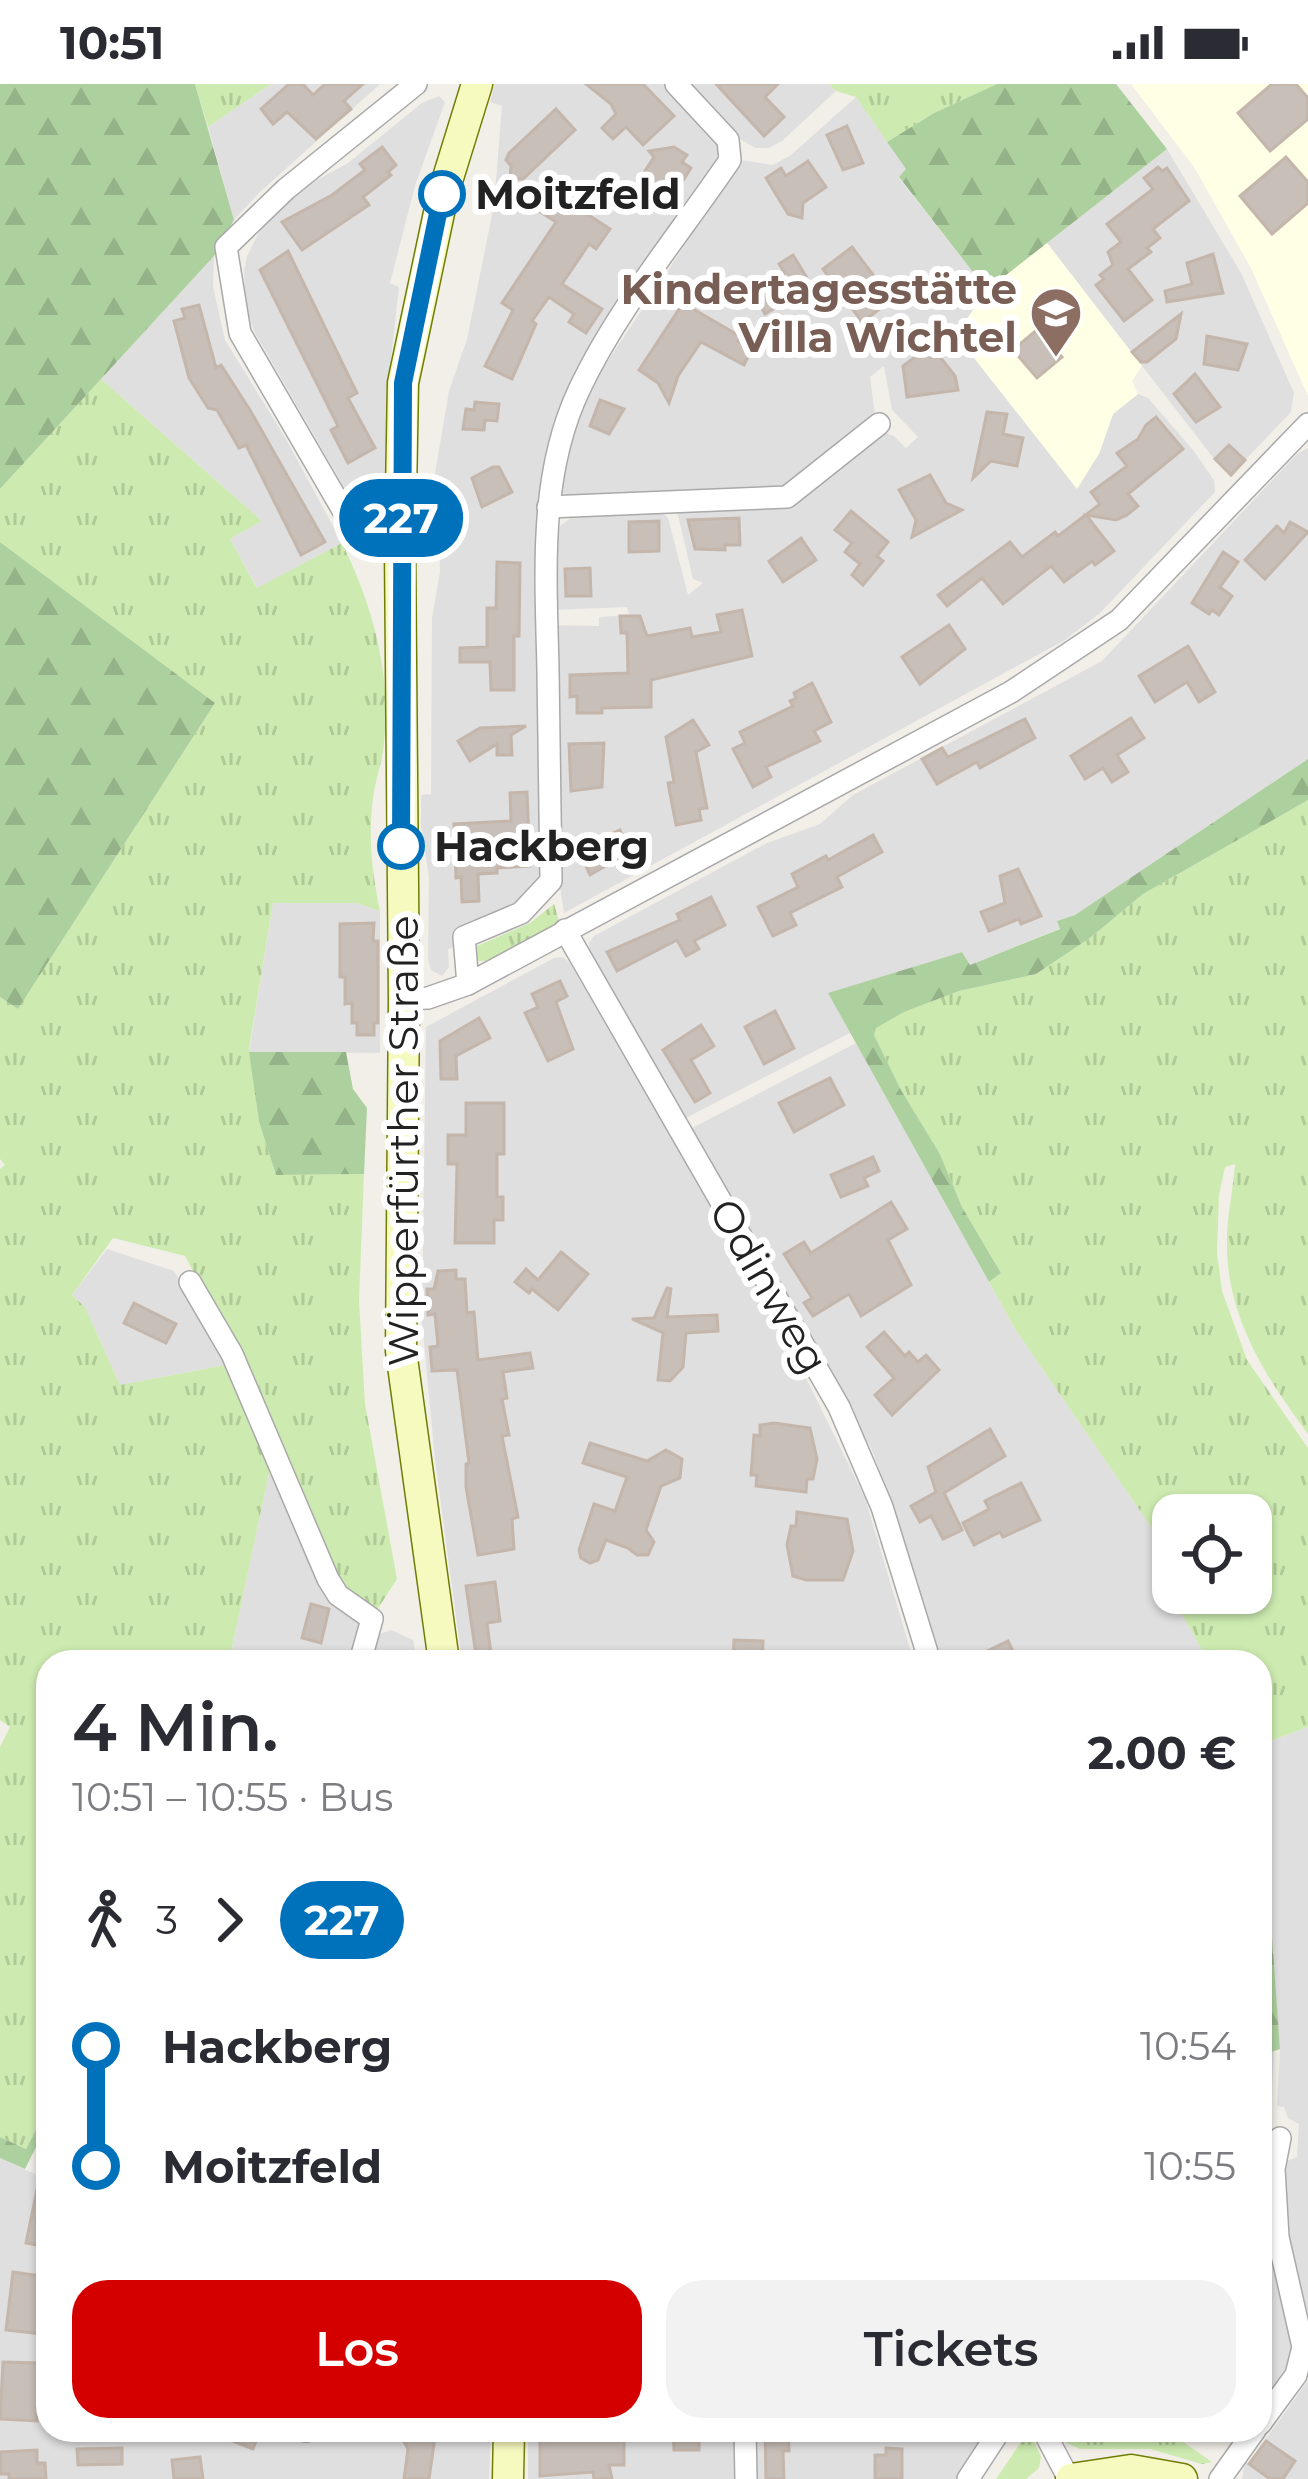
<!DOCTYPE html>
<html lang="de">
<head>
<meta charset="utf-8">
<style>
	:root { --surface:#fff; --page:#f2f2f3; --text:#2b2b33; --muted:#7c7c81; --accent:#d40000 }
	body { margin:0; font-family:Montserrat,sans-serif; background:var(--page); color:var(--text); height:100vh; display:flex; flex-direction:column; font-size:45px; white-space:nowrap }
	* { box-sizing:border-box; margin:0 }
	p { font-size:39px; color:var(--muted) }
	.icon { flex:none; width:66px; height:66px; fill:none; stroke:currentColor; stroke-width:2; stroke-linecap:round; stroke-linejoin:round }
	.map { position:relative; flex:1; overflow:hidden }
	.sheet { position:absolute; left:36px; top:1566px; width:1236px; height:792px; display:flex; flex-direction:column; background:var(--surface); border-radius:36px; box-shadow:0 3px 9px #0004 }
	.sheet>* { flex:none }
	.badge { padding:0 24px; border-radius:39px; font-size:42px; line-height:78px }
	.buttons { position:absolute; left:1152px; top:1410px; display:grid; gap:24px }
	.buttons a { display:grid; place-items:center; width:120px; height:120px; border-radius:24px; background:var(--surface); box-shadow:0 3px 9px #0004; font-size:60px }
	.map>.badge { position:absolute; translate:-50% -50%; box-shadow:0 0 0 6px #fff }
	.legs { display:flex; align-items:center; gap:18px; height:132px; padding:0 36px; font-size:39px }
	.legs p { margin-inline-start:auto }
	.summary { display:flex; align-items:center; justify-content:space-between; height:204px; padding:0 36px }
	h1 { font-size:66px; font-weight:600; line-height:90px }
	.primary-button { display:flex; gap:24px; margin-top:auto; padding:24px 36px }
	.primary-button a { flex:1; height:138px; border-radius:36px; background:var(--accent); color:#fff; font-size:48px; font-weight:600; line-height:138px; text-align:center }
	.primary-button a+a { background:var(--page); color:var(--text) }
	ul { padding:0 36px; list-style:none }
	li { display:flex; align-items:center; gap:42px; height:120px; font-size:45px }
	li i { display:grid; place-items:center; width:18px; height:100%; margin:0 15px; background:currentColor }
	li i::after { content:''; width:30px; height:30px; margin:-15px; border:9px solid; border-radius:50%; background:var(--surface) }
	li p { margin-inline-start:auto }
	li:first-child i { background:linear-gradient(#0000 50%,currentColor 0) }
	li:last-child i { background:linear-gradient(currentColor 50%,#0000 0) }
	.status { display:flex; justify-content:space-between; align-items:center; height:84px; padding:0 60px; background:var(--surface); direction:ltr }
	.status svg { height:33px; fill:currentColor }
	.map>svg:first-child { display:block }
	.residential { fill:#e0dfdf }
	.education { fill:#ffffe5 }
	.grass { fill:url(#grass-tufts); fill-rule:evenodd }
	.forest { fill:url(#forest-firs) }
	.building { fill:#c7bfb8; stroke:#c4b6ab; stroke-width:3 }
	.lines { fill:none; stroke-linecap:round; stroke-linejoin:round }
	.minor-casing { stroke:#a9a9a9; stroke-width:24 }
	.secondary-casing { stroke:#707d05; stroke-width:33 }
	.minor { stroke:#fff; stroke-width:21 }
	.secondary { stroke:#f7fabf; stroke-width:30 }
	.line-1-casing { stroke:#fff; stroke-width:27 }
	.line-1 { stroke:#0072bc; stroke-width:18 }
	.stop-1-dot { fill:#fff; stroke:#0072bc; stroke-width:6 }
	.labels { text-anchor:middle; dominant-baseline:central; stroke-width:12; stroke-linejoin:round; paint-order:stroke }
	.stop-label { font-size:42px; font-weight:bold; fill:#222; stroke:#fff; text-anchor:start }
	.education-label { font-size:42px; font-weight:bold; fill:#785e54; stroke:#fff; text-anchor:end }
	.street-label { font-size:42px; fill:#222; stroke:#fff }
</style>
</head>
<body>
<div class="status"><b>10:51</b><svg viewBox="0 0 49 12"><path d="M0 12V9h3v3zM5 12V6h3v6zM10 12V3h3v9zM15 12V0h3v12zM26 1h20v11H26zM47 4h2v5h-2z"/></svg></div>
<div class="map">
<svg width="1308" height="2395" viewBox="0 0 1308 2395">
	<defs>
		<pattern id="grass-tufts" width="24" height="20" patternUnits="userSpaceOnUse" patternTransform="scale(3)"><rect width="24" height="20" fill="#cdebb0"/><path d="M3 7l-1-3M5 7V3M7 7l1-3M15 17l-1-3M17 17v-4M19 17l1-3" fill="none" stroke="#b0c997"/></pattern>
		<pattern id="forest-firs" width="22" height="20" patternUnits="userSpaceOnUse" patternTransform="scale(3)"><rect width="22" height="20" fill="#add19e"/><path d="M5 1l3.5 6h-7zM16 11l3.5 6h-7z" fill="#95b388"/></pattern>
	</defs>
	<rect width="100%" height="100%" fill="#f2efe9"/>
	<g class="residential">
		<polygon points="271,0 380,0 260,108 234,136 208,43"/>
		<polygon points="495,0 664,0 712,51 718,63 717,75 572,299 546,371 536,496 541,783 536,801 524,816 460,849 452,864 448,865 449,883 442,892 431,886 428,876 429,792 421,743 421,711 431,710 432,534 440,488 439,426 433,401 449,307 467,255 494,121 502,22 490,18"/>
		<polygon points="689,0 829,0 836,7 782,57 769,64 755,64 740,55"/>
		<polygon points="439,12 445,18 415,102 390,199 399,203 388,302 387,446 367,443 255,249 245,221 244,187 247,172 260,146 302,104 348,79 422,19"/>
		<polygon points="856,13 906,85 899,94 987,206 963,240 1099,370 1113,330 1138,310 1148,314 1193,366 1214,396 1215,408 1100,529 1065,556 564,829 560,803 554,541 599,542 599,533 629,531 627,523 553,526 554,456 561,441 575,431 660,427 668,434 688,511 703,499 693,495 677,427 756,426 789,421 883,348 894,352 906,364 918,353 892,326 884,282 870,293 875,331 784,407 565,412 560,405 569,357 588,307 741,76 773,81 791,71"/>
		<polygon points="1167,65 1241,189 1294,309 1291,328 1231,391 1215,376 1047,159"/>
		<polygon points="214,172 213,202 225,256 286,355 342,459 258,505 230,455 262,437 101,295"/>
		<polygon points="1308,364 1308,675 1075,831 1058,837 1061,844 970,881 962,868 829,909 850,949 686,1034 590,868 589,859 594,852 767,759 820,740 853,711 1102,577 1297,370"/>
		<polygon points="273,819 356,819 380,827 380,969 249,968"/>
		<polygon points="563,873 569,878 737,1167 809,1300 865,1414 914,1578 462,1578 435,1375 422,1238 426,943 554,874"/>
		<polygon points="856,959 1015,1245 1160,1456 1167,1472 1154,1481 1209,1578 940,1578 897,1432 872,1366 692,1044"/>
		<polygon points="107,1165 174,1187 231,1280 120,1301 85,1223 72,1211"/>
		<polygon points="272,1375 361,1535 349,1578 229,1578"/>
		<polygon points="391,1546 413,1556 417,1578 369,1578 377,1551"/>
		<polygon points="1308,1643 1308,2239 1279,2122 1285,2078 1297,2073 1299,2040 1288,2034 1284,2023 1277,2022 1280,1965 1270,1840 1260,1843 1260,1661"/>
		<polygon points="1274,1967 1268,2082 1291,2256 1289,2281 1260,2321 1260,1972"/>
		<polygon points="0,2074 48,2096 48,2346 491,2346 489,2395 0,2395"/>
		<polygon points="1308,2296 1308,2395 1242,2395 1245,2378 1249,2379"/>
		<polygon points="528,2346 735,2346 736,2395 528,2395"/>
		<polygon points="753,2346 986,2346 958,2395 754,2395"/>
	</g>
	<g class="education">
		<polygon points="1131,0 1308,0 1308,312 1251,184 1194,83"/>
		<polygon points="1047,159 1142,282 1132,297 1138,310 1113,330 1099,370 1077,405 956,251 987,206"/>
	</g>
	<g class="grass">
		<polygon points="195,0 271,0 208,43"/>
		<polygon points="829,0 997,0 934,29 887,58 856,13 836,7"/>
		<path d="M101,295L262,437L230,455L257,504L342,459C374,525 393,593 383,668C380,684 375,699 373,714C368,753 372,789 380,827L356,819H273L249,965L259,1038L276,1091L364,1090L359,1216L365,1320L397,1495L373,1532L339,1505L233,1261L185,1172L113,1154L72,1211L85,1223L120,1301L231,1280L272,1375L229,1578H48V2023L26,2065L0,2053V1663L10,1643L0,1636V1085L5,1081L0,1075V913L18,925L215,619L0,458V405Z"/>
		<path d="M1308,716V1350C1267,1295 1228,1235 1227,1164C1226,1135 1233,1108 1235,1080L1225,1083L1219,1111L1217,1169L1222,1207L1247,1276L1308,1364V1643L1260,1661V1578H1209L1154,1481L1167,1472L1160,1456L1015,1245L989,1198L1001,1189L962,1123L940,1070L901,1006L874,951L875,944L904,928L959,907L1036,890L1090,854L1143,810ZM1173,1431H1251V1509H1173Z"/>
		<path d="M554,820L559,837C540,852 497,883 474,876L477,862L530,839Z"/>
		<polygon points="1024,2346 1029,2346 1041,2373 1039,2384 1026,2395 996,2395 1025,2352"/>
		<polygon points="1059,2346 1122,2346 1156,2358 1155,2346 1166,2346 1212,2378 1202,2380 1150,2365 1080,2365 1067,2359"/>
	</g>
	<g class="forest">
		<polygon points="0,0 195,0 234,136 214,172 0,405"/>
		<polygon points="997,0 1116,0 1167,65 987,206 899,93 906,85 887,58 934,29"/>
		<polygon points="0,458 215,619 18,925 0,913"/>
		<polygon points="1308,675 1308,716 1143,810 1090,854 1036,890 959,907 904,928 876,944 874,951 901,1006 940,1070 962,1123 1001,1189 989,1198 828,909 962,868 970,881 1060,845 1057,837 1075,831"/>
		<polygon points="249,968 346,968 353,1005 367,1024 364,1090 276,1091 259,1038"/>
		<polygon points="1271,1839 1280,1965 1260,1972 1260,1843"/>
		<polygon points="48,2023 48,2039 25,2085 0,2074 0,2053 26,2065"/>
	</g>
	<g class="building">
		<polygon points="289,0 303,0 313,11 325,0 363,0 344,17 351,25 316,55 287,28 273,40 261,25"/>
		<polygon points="586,0 643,0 674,32 643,61 626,43 613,55 602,44 616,30 611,20"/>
		<polygon points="716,0 778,0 765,13 784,33 764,52"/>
		<polygon points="1272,0 1296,0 1308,14 1308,35 1270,67 1238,29"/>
		<polygon points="556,25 575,46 523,95 510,95 511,82 506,76 509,69"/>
		<polygon points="847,42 863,79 843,86 827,51"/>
		<polygon points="382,63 396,81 388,88 391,91 363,113 369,121 302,166 282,138 332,111 365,86 360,80"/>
		<polygon points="674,63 687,71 682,78 691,84 677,106 668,101 658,115 642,104 647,97 641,93 654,73 649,67"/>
		<polygon points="1286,73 1308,98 1308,119 1272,150 1240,112"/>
		<polygon points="808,77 826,103 803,119 802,134 788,130 766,94 781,84 786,92"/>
		<polygon points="1158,83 1162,87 1167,84 1189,117 1153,145 1160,154 1147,164 1151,168 1128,185 1152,216 1124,237 1096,201 1104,195 1100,191 1113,181 1108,168 1121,158 1107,140 1153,105 1144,94"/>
		<polygon points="568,103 583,113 576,123 610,145 596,165 589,160 562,200 602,225 586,249 569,238 574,230 549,213 532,237 536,240 512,295 485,282 513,226 502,219 556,138 539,127 553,107 562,113"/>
		<polygon points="852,163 892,216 862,238 823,185"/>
		<polygon points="288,167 352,299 357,309 348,314 375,364 348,379 331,346 338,342 260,186"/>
		<polygon points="1213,170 1223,209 1167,218 1165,207 1192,200 1187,179"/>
		<polygon points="793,171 812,202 765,230 752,207 784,188 779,180"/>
		<polygon points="683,219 743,254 738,257 750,263 750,269 744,281 701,258 678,292 669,319 658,299 639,286"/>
		<polygon points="199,221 216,284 221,281 250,326 325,458 301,471 246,361 239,364 217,326 208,324 189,294 174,237 185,234 182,225"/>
		<polygon points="1181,230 1176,255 1147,278 1141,278 1132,268"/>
		<polygon points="1045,239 1054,250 1047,256 1062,273 1037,294 1013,266"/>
		<polygon points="1207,252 1247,260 1238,286 1204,280"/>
		<polygon points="926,265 932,273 937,269 955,292 958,306 907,313 903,282"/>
		<polygon points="1195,290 1220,323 1196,338 1174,310"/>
		<polygon points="600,316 624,325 609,350 590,342"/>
		<polygon points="475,318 499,320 497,337 485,336 484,346 463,345 466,325 474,326"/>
		<polygon points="987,328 1007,330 1003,350 1023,354 1017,382 991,377 973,394"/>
		<polygon points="1156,333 1183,365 1128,410 1138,422 1127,431 1116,436 1086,431 1114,467 1095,481 1092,477 1064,498 1051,482 1003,520 982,494 947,522 938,511 1010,458 1022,473 1055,448 1058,452 1100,420 1091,408 1127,382 1117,369 1138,355 1146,341"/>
		<polygon points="1229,361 1245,376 1231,391 1215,375"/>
		<polygon points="493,383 499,383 512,408 482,423 472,394"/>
		<polygon points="930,391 946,419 962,426 912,453 916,436 899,406"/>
		<polygon points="851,427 888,458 877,472 883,477 863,501 852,491 860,480 845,468 852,459 835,446"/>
		<polygon points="739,434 740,461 725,461 725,466 695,465 688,436"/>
		<polygon points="659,437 659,467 629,468 629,438"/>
		<polygon points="1290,438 1308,448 1265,495 1245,476 1277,442 1284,449"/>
		<polygon points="801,454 816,476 783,498 769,477"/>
		<polygon points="1223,468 1238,478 1220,503 1232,512 1219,531 1212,526 1209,530 1192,519"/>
		<polygon points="497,478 520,479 519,552 514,552 514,606 491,606 490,578 460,578 460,564 487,563 487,524 496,524"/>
		<polygon points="590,484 591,512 566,512 565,485"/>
		<polygon points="742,526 752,572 651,596 651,623 602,624 602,629 577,629 577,612 570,613 570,591 628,589 627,549 621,549 620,532 640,532 647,552 690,544 692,553 721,548 717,531"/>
		<polygon points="949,541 965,565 920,600 902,573"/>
		<polygon points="1188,562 1215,608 1199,618 1187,598 1155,618 1139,592"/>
		<polygon points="812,599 831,638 814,647 820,657 766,683 771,693 753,703 733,665 745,659 740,648 793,622 790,617 796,614 794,609"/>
		<polygon points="1131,634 1144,654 1117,671 1128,688 1112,698 1103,684 1085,695 1071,672"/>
		<polygon points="1025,635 1035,654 980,684 977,678 937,700 922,675 942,664 948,673"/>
		<polygon points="693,636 709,661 696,668 707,724 699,725 701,736 676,741 668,699 674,698 666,653"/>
		<polygon points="526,642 511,651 512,671 497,671 497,660 470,677 458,657 480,644"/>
		<polygon points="604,659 602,703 571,707 569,660"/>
		<polygon points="527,708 530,782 497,784 497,789 478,790 479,817 462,818 461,793 456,794 454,740 511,737 510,709"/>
		<polygon points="620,746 630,768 590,791 578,765"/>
		<polygon points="873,751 882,768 837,793 842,803 790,829 796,841 773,852 758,823 798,803 792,790 826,772 828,776"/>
		<polygon points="1018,785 1041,832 1021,840 1019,835 989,847 981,828 1005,819 1000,792"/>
		<polygon points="711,813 725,841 694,857 699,865 686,872 677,856 617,887 607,868 680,836 677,830"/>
		<polygon points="374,839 373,857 378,857 378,939 374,939 374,951 357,951 357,939 352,939 352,919 345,920 345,893 340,893 340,840"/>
		<polygon points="560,897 567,912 556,918 573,965 548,977 525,929 538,923 532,910"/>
		<polygon points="775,927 794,964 764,980 745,943"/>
		<polygon points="479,934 490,954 456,972 457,995 441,995 440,957"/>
		<polygon points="701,941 714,962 691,976 710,1009 695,1018 663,966"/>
		<polygon points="830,994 844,1021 794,1048 779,1019"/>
		<polygon points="466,1019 504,1019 504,1070 497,1070 497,1113 503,1113 503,1136 494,1136 494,1159 455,1159 457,1080 448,1080 448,1051 466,1051"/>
		<polygon points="873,1073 879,1087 864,1094 868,1102 841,1113 831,1091"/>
		<polygon points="891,1118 907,1145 888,1156 911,1201 861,1232 849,1210 813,1232 804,1219 812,1214 784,1170 804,1158 811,1169"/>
		<polygon points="561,1168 588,1190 558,1226 532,1205 529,1209 515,1198 526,1185 538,1196"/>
		<polygon points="456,1186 456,1195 465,1195 467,1229 474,1228 478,1276 530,1269 533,1284 503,1288 507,1314 502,1315 509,1351 502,1352 518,1433 512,1435 514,1465 478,1471 466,1403 466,1380 469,1379 457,1286 432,1287 430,1263 438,1262 435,1230 428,1231 427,1205 434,1205 438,1187"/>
		<polygon points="667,1204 671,1205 667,1233 717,1231 718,1247 686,1249 683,1283 670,1297 658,1296 663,1249 632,1235 654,1234"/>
		<polygon points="134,1219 176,1240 166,1259 124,1239"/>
		<polygon points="884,1248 905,1272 909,1268 918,1278 926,1271 939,1286 892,1331 875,1311 894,1294 867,1263"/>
		<polygon points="774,1339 810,1344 817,1375 813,1395 807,1395 806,1408 756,1402 757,1391 751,1391 754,1351 760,1352 760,1341"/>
		<polygon points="990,1345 1005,1372 944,1409 962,1446 943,1455 931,1432 920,1438 911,1422 936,1408 928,1383"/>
		<polygon points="590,1359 647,1377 666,1366 682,1375 680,1394 661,1402 646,1446 654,1458 648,1471 637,1471 628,1464 606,1456 598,1476 590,1479 581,1474 579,1466 594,1420 615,1427 627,1393 583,1379"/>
		<polygon points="1021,1399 1040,1436 1003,1453 1000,1448 974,1461 963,1439 989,1425 985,1417"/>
		<polygon points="797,1428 847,1435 853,1467 843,1496 806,1496 793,1492 787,1461 791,1442 796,1442"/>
		<polygon points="495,1498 500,1537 487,1539 492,1578 477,1578 466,1502"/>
		<polygon points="311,1520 329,1525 321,1559 302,1554"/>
		<polygon points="734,1556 763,1557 762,1578 733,1578"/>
		<polygon points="1008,1557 1018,1578 964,1578"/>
		<polygon points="41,2086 48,2087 48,2163 26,2159"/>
		<polygon points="13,2188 48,2193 48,2238 44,2238 42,2250 6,2246"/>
		<polygon points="3,2278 40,2279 39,2292 47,2293 46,2325 38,2324 37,2337 0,2335"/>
		<polygon points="205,2346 260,2346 253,2365"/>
		<polygon points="398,2346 436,2346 429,2395 404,2395 408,2365"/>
		<polygon points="540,2346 624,2347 624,2381 609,2381 612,2395 594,2395 593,2388 540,2392"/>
		<polygon points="673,2346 699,2346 699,2366 674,2366"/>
		<polygon points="765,2346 788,2346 789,2367 783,2367 784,2395 766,2395"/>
		<polygon points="1266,2357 1295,2377 1283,2395 1270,2395 1249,2380"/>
		<polygon points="122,2364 122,2380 78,2381 77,2365"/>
		<polygon points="886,2364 902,2365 902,2395 875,2395 875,2371 886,2371"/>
		<polygon points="37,2366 37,2379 45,2379 46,2395 9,2395 9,2390 1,2390 0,2368"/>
		<polygon points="200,2373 203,2395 174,2395 172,2376"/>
	</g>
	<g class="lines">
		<g class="minor-casing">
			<g id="minor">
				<polyline points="548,423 787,413 879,340"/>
				<polyline points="400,464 351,440 240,249 226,163 286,105 416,0"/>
				<polyline points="565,846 839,1323 882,1423 930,1578"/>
				<path d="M468,900L464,853L521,829L551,797C550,727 549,656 548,586C546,492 538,393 579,306C617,225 679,151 730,76L728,56L676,0"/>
				<polyline points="404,915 428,914 468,900 1011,608 1119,536 1308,340"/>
				<polyline points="190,1198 232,1270 328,1495 338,1511 372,1535 360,1578"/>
				<polyline points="1260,2340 1296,2291 1303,2263 1278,2153 1274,2085 1280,2054"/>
				<polyline points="745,2346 746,2395"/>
				<polyline points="1043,2346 1069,2395"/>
				<polyline points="306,2347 306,2346"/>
				<polyline points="968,2395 1000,2346"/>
				<polyline points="1220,2395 1255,2346"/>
			</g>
		</g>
		<g class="secondary-casing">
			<g id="secondary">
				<polyline points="444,1578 401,1267 404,915 400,464 403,299 443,110 477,0"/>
				<polyline points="508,2395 509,2346"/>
				<polyline points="1071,2395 1131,2386 1182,2395"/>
			</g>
		</g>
		<use href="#minor" class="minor"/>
		<use href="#secondary" class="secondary"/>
	</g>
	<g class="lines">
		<g class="line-1-casing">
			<polyline id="line-1" points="401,762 403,299 442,110"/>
		</g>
		<use href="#line-1" class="line-1"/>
	</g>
	<defs>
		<g id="school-pin" transform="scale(2.7)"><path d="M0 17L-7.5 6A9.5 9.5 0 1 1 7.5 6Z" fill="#8d6e63" stroke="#fff"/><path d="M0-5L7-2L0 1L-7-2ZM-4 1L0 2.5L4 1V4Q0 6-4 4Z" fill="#fff"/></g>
	</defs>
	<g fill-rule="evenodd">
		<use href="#school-pin" x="1056" y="229"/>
	</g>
	<g class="stop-1-dot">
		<circle cx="442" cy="110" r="21"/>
		<circle cx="401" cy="762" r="21"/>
	</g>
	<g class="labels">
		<g class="stop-label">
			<text x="475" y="110">Moitzfeld</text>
			<text x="434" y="762">Hackberg</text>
		</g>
		<g class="education-label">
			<text x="1017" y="205">Kindertagesstätte<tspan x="1017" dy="48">Villa Wichtel</tspan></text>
		</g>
		<g class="street-label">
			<text transform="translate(403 1057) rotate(-90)">Wipperfürther Straße</text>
			<text transform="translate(769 1202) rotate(60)">Odinweg</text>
		</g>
	</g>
</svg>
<div class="buttons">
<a><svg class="icon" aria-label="locate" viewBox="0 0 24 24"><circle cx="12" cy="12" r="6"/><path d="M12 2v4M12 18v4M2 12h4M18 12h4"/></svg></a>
</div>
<b class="badge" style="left:401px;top:434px;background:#0072bc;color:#fff">227</b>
<section class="sheet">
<div class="summary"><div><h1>4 Min.</h1><p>10:51 – 10:55 · Bus</p></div><b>2.00 €</b></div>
<div class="legs"><svg class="icon" aria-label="walk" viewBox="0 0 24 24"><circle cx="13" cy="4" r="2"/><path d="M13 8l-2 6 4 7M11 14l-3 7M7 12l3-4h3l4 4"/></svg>3<svg class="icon" aria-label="forward" viewBox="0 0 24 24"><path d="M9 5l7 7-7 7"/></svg><b class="badge" style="background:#0072bc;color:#fff">227</b></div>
<ul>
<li><i style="color:#0072bc"></i><b>Hackberg</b><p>10:54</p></li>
<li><i style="color:#0072bc"></i><b>Moitzfeld</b><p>10:55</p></li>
</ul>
<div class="primary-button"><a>Los</a><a>Tickets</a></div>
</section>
</div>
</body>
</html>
